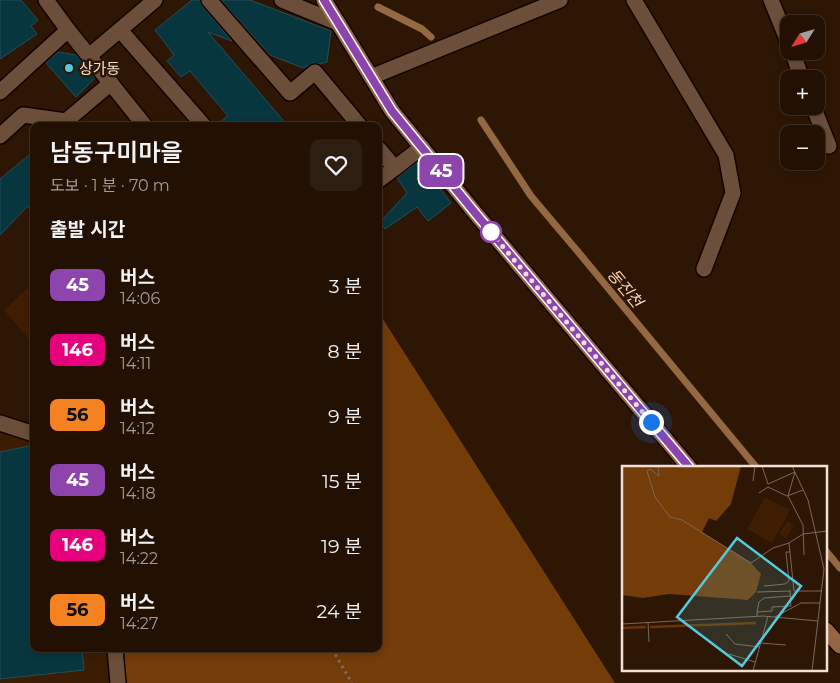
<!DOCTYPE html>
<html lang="ko">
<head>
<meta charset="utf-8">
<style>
	:root { --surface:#221003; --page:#2e1e12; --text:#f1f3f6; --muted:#a29d9a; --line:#3f3025 }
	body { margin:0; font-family:Montserrat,"Noto Sans KR",sans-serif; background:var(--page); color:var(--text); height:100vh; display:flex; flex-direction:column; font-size:19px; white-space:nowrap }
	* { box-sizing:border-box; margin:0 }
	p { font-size:16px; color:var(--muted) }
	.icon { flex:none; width:28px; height:28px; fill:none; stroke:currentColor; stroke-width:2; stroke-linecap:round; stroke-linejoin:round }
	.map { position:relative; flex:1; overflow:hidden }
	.drawer { position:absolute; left:30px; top:122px; width:352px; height:530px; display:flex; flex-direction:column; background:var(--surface); border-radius:10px; box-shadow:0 2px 8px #0003,0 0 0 1px var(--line) }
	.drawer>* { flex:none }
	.badge { padding:0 10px; border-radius:8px; font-size:18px; line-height:32px }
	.needle { width:32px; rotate:233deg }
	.buttons { position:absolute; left:780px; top:15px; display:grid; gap:10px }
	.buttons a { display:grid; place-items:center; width:45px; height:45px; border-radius:10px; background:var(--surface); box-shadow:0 2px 8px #0003,0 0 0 1px var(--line); font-size:25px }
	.you { position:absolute; width:25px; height:25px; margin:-12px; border:4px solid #fff; border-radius:50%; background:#1a73e8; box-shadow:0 0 0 8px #1a73e833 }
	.map>.badge { position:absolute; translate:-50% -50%; box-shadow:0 0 0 2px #fff }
	h2 { padding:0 20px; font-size:19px; line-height:45px }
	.round { display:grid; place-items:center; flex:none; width:52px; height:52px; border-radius:10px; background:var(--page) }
	.summary { display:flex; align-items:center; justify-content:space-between; height:85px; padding:0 20px }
	h1 { font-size:24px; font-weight:600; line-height:38px }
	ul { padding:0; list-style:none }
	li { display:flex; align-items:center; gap:15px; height:65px; padding:0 20px }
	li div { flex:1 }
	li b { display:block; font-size:19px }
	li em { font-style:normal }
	li .badge { min-width:55px; font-weight:700; text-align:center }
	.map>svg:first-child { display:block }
	.built { fill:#3c1d04 }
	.green { fill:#3f1e03 }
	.forest { fill:#733c09 }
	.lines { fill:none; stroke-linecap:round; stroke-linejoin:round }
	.stream { stroke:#946840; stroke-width:7 }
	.building { fill:#08363e; stroke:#234f57 }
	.street-casing { stroke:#150200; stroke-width:18 }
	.secondary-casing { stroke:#150200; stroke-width:18 }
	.path { stroke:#816c5d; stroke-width:3; stroke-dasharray:2.5 4; stroke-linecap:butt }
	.street { stroke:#6b4f3b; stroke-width:15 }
	.secondary { stroke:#956541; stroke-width:15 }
	.line-casing { stroke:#fff; stroke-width:11 }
	.line { stroke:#8e44ad; stroke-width:8 }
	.walk { stroke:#f2e0d5; stroke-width:5; stroke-dasharray:0 9 }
	.poi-dot { fill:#55cadf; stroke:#2e1604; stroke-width:2 }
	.stop-dot { fill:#fff; stroke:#8e44ad; stroke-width:2.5 }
	.labels { text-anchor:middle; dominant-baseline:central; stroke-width:5; stroke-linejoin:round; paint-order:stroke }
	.poi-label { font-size:15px; fill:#f2e0d5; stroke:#2e1604; text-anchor:start }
	.water-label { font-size:16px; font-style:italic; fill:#fdd3b6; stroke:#2e1604 }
	.inset-river { fill:none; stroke:#6b3400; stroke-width:2.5 }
	.inset-road { fill:none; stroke:#7c6758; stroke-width:1 }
	.view { fill:#55cadf; fill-opacity:0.15; stroke:#55cadf; stroke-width:2.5 }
	.inset-edge { fill:none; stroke:#f2e0d5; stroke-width:2.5 }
</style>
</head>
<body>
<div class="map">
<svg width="840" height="683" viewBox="0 0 840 683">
	<rect width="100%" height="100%" fill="#2e1604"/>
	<polygon class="built" points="0,426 34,438 34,649 115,649 118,683 0,683"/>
	<polygon class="green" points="34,282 34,345 4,310"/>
	<polygon class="forest" points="379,313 615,683 118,683 115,649 379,649"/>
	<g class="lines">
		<g class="stream">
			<polyline points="378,7 422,29 431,37"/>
			<polyline points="481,120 531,196 579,253 756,467"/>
			<polyline points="826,551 840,568"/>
		</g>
	</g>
	<g class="building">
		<polygon points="0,0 21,0 38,20 31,26 37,34 0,59"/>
		<polygon points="192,0 200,0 202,6 232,41 208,32 288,126 215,126 228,116 190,71 181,77 167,61 174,55 155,30"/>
		<polygon points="221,0 250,0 331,31 327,62 319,64 313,63 303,68 270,55"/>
		<polygon points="58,52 76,55 95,78 76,97 46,63"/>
		<polygon points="34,151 34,207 27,207 0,235 0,179"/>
		<polygon points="419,161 451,203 428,221 417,207 385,229 380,222 407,193 397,178"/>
		<polygon points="34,445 34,649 82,649 84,670 0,679 0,452"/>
	</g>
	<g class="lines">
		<g class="street-casing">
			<g id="street">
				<polyline points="209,0 290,93 315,72 360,126"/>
				<polyline points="282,0 338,23"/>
				<polyline points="634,0 726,155 733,193 704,269"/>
				<polyline points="771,0 789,44"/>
				<polyline points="68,30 145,126"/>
				<polyline points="120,30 204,126"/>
				<polyline points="792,51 802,79"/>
				<polyline points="89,56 155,0"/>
				<polyline points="371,77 560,0"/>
				<polyline points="0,92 68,30 46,0"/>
				<polyline points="813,106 829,146"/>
				<polyline points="66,121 111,83"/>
				<polyline points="0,136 23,115 66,121 71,126"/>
				<polyline points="379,149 395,168 422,147"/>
				<polyline points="379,180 395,168"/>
				<polyline points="0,423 34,434"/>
				<polyline points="115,649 118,683"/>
			</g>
		</g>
		<g class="secondary-casing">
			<g id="secondary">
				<polyline points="324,0 392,111 476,214 689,467"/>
				<polyline points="826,630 840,646"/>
			</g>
		</g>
		<polyline class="path" points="332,649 352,683"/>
		<use href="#street" class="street"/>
		<use href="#secondary" class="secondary"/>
	</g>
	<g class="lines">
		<g class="line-casing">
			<polyline id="line" points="324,0 392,111 476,214 689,467"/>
		</g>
		<use href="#line" class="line"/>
		<polyline class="walk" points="491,232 488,229 651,422"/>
	</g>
	<circle class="poi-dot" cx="69" cy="68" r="5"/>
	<circle class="stop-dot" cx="491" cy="232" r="10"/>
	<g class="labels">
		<g class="poi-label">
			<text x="79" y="68">상가동</text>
		</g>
		<g class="water-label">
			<text transform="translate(625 288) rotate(50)">동진천</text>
		</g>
	</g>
	<g transform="translate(622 466)">
		<rect width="205" height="205" fill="#2e1604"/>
		<path d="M143,31L168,44L150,77L125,63ZM165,55L172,59L164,72L157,68Z" fill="#3f1e03"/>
		<path d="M0,0H119L109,38L94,55L87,52L80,66L129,97L139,108L134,126L126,134L47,128L21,132L0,129Z" fill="#733c09"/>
		<path class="inset-river" d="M28,161L134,157M0,162L24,161"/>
		<path class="inset-road" d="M36,0L37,10L28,3L25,5L33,31L48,51L60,54L129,97L151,82L167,77M140,0L146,18L173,6M170,0L186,34L202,103L190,205M173,6L166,30L181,59L182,89M131,15L133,0M137,27L146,21L165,30L181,24M142,120L163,118L167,115L164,86H168M200,125H172L167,77L181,68L205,65M135,126L169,125M135,146L137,136L142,132L168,130M135,150V146L150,145V141L169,140L168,125M153,151L179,137H198M26,156L27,176M0,158L141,150L196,155M104,168L113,178L138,181M138,177L164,179M107,188L133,196M131,205L146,150"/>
		<path class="view" d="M115,72L179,120L120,200L55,151Z"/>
		<rect width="205" height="205" class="inset-edge"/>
	</g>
</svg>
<div class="buttons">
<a><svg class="needle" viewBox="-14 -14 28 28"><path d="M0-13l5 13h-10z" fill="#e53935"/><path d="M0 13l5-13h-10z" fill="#a29d9a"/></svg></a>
<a>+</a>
<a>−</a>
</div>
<div class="you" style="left:651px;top:422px"></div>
<b class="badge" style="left:441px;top:171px;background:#8e44ad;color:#fff">45</b>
<section class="drawer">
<div class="summary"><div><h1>남동구미마을</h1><p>도보 · 1 분 · 70 m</p></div><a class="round"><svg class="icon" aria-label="heart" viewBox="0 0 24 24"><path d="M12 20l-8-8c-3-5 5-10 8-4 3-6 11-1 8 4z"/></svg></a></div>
<h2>출발 시간</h2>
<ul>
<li><span class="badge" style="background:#8e44ad;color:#fff">45</span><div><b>버스</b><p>14:06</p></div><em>3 분</em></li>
<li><span class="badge" style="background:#e6007e;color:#fff">146</span><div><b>버스</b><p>14:11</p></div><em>8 분</em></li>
<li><span class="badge" style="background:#f58220;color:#111">56</span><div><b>버스</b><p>14:12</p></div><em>9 분</em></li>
<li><span class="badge" style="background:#8e44ad;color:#fff">45</span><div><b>버스</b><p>14:18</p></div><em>15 분</em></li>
<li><span class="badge" style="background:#e6007e;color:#fff">146</span><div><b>버스</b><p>14:22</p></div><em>19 분</em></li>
<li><span class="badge" style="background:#f58220;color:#111">56</span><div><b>버스</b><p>14:27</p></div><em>24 분</em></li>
</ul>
</section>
</div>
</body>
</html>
